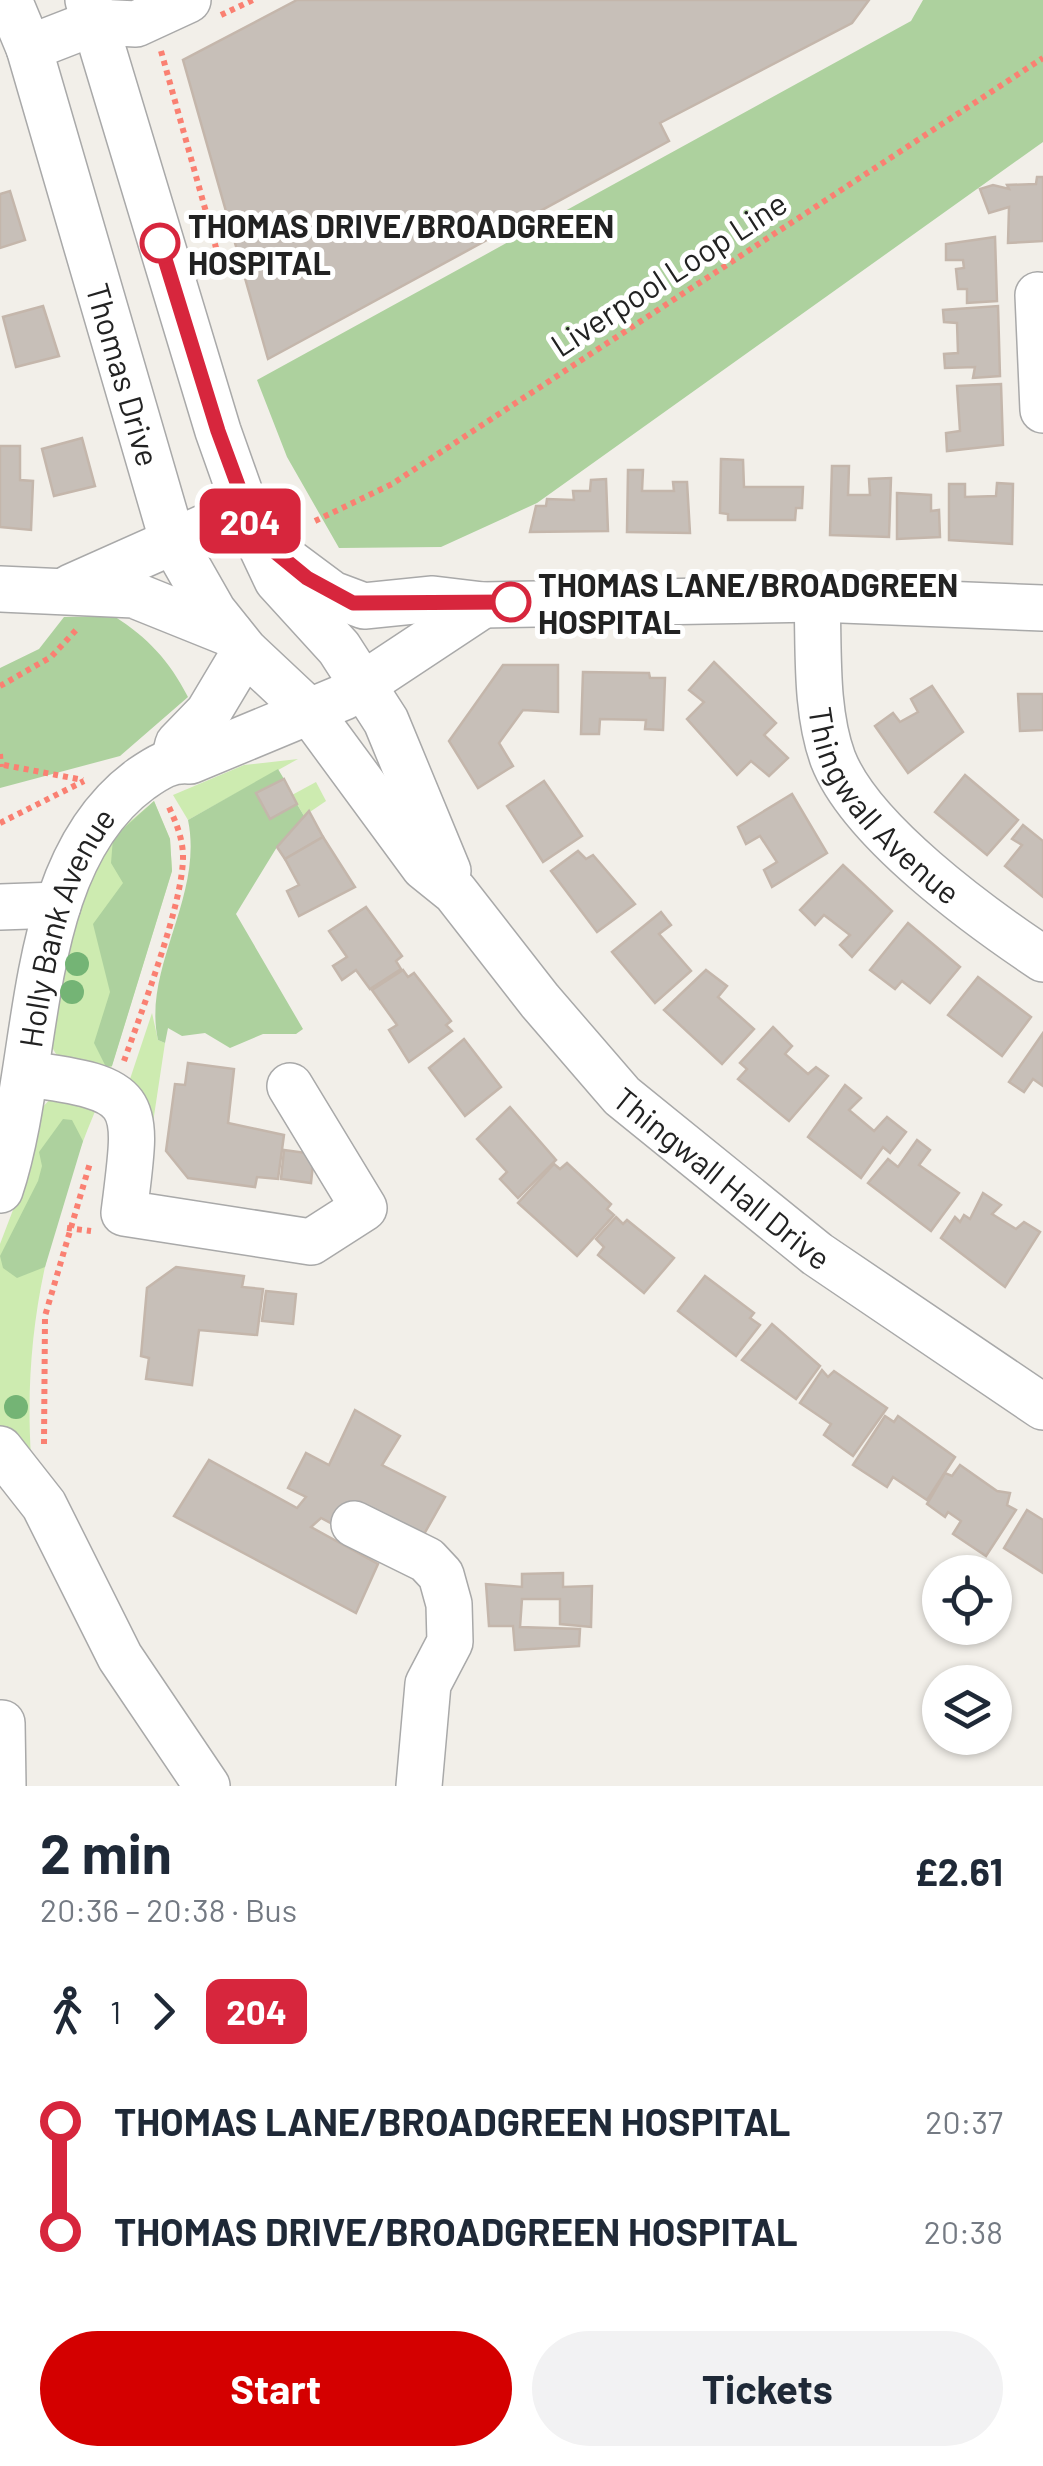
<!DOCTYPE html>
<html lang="en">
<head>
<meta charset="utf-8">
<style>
	:root { --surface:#fff; --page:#f2f2f3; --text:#1f2937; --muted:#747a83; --accent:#d40000 }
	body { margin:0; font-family:Barlow,sans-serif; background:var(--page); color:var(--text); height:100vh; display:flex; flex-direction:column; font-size:38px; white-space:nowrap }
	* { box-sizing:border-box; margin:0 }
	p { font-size:32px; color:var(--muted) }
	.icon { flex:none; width:55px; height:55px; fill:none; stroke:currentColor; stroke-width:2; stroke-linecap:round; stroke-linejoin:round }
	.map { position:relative; height:1786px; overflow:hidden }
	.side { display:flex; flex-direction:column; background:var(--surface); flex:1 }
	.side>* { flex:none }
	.badge { padding:0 20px; border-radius:15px; font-size:35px; line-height:65px }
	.controls { position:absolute; left:922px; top:1555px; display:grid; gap:20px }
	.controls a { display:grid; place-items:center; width:90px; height:90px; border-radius:50%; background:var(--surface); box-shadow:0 2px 8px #0004; font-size:50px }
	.map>.badge { position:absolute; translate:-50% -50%; box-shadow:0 0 0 5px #fff }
	.legs { display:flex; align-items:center; gap:15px; height:110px; padding:0 40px; font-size:32px }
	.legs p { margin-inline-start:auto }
	.overview { display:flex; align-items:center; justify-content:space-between; height:170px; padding:0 40px }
	h1 { font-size:55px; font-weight:700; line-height:75px }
	.cta { display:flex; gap:20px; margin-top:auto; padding:20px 40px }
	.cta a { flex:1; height:115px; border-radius:60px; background:var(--accent); color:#fff; font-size:40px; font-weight:700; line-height:115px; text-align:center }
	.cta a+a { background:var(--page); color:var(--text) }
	ul { padding:0 40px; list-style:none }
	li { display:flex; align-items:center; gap:35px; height:110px; font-size:38px }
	li i { display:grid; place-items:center; width:15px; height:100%; margin:0 12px; background:currentColor }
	li i::after { content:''; width:25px; height:25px; margin:-12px; border:8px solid; border-radius:50%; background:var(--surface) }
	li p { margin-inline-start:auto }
	li:first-child i { background:linear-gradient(#0000 50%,currentColor 0) }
	li:last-child i { background:linear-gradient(currentColor 50%,#0000 0) }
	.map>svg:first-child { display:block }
	.grass { fill:#cdebb0 }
	.forest { fill:#add19e }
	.building { fill:#c7bfb8; stroke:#c4b6ab; stroke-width:2.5 }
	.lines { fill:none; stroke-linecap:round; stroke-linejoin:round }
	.minor-casing { stroke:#a9a9a9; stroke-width:48 }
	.path { stroke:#fa8072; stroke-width:6; stroke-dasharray:5 5; stroke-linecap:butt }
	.minor { stroke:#fff; stroke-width:45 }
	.tree { fill:#74b475 }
	.line-1-casing { stroke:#fff; stroke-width:22 }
	.line-1 { stroke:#d7263d; stroke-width:15 }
	.stop-1-dot { fill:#fff; stroke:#d7263d; stroke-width:5 }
	.labels { text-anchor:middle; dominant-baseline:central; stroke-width:10; stroke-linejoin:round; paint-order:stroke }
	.stop-label { font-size:32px; font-weight:bold; fill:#222; stroke:#fff; text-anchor:start }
	.street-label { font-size:32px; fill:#222; stroke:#fff }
</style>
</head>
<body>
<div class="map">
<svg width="1043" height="1786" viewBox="0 0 1043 1786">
	<rect width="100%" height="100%" fill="#f2efe9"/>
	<g class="grass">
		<polygon points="298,759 188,820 173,795 244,765"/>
		<polygon points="316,782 326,801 304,816 292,795"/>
		<path d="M154,801L170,839L172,871L109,1075L59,1059L53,1049C53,986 72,886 114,837C125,824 141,813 154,801Z"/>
		<polygon points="152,1013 158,1040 165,1043 149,1149 127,1088"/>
		<path d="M53,1096L96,1109C48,1224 23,1331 31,1456L0,1428V1244L21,1189L41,1109Z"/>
	</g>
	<g class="forest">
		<polygon points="923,0 1043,0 1043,142 537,503 441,547 339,548 287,457 257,380 911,21"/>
		<path d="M114,616C148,638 169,660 188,697L120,756L0,788V668L39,649L64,617Z"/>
		<path d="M278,769L284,779L256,793L269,818L297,804L304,816L277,847L236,914L303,1029L296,1034H263L230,1048L205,1033L182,1036L168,1028L165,1043L158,1040C142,968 204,897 188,820Z"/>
		<polygon points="154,801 170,839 172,871 112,1066 106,1067 94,1043 110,992 93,924 123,883 111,863 113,838"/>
		<polygon points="63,1119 72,1120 83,1141 45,1267 17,1278 3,1268 0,1256 38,1181 42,1166 39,1152"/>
	</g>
	<g class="building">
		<polygon points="297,0 869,0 852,23 660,123 669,141 268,359 183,60"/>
		<polygon points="1037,177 1043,177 1043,241 1008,243 1009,207 989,213 980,189 993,185 1009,189 1007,185 1036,184"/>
		<polygon points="10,191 25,240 0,248 0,194"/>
		<polygon points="995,237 997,301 967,303 967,289 958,289 956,269 964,268 963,260 946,260 946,244"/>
		<polygon points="43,306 59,356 16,367 3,317"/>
		<polygon points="998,306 1000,376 973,378 975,367 945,368 944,354 958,353 957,323 944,322 943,310"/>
		<polygon points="1001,384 1003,445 947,451 946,433 960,431 957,386"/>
		<polygon points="82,438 95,486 54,496 42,449"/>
		<polygon points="0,446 20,446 20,480 33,481 31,530 0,527"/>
		<polygon points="721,459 743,460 744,487 803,487 802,508 796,508 795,520 728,520 728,514 720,513"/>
		<polygon points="832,466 849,466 848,495 870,495 869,479 891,478 889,537 830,535"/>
		<polygon points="628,470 643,470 642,491 674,491 673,482 687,482 690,533 627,532"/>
		<polygon points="606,479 608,531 530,532 536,506 546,506 547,499 574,500 573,491 590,491 591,480"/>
		<polygon points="997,483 1013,484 1012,544 949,540 949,484 965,484 965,497 996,496"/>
		<polygon points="897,493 931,495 931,511 939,510 940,537 897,539"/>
		<polygon points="714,662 776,723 764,735 788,758 769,776 751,761 737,775 687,719 704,702 689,690"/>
		<polygon points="503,665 558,665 558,712 523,710 499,743 513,766 478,788 449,741"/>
		<polygon points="583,672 649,673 650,678 665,678 663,730 645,729 646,720 600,719 599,734 581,734"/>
		<polygon points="932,686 963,732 908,773 875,726 893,713 900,722 918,712 911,699"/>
		<polygon points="1018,694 1043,694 1043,730 1020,731"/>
		<polygon points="965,775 1018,820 987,855 935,812"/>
		<polygon points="284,779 297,804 270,819 256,793"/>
		<polygon points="544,781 582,836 543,862 507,806"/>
		<polygon points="792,794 827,853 772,887 764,870 777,862 760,836 746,844 738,827"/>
		<polygon points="309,811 323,837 285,859 277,847"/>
		<polygon points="1023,825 1043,841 1043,897 1005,866 1022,845 1012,839"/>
		<polygon points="323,837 355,887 299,916 287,891 299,885 285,859"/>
		<polygon points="578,851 586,859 593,855 635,904 597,932 551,871"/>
		<polygon points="843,865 892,911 852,957 840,945 850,935 824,915 815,925 800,910"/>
		<polygon points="366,907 402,956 396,961 401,969 370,989 356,970 342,980 333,966 347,957 329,931"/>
		<polygon points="661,912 671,925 659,934 691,971 655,1003 612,952"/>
		<polygon points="908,923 960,967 930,1003 902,981 895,989 870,970"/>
		<polygon points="403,970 408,977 414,973 451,1021 446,1025 452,1031 409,1062 389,1030 397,1025 372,990"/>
		<polygon points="706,970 727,986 718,997 754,1029 722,1064 664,1010"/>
		<polygon points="978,977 1031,1017 1002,1056 948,1015"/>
		<polygon points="773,1027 792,1046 785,1054 808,1074 816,1067 828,1076 789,1121 738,1079 747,1069 740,1063"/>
		<polygon points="1043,1033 1043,1086 1033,1079 1024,1092 1009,1082"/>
		<polygon points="464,1039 501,1087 465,1116 429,1068"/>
		<polygon points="188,1063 234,1069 228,1123 284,1135 278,1179 257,1177 255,1187 188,1178 166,1151 175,1084 185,1085"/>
		<polygon points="845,1085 861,1098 849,1110 874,1131 887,1117 906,1132 890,1153 883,1147 861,1178 808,1137"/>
		<polygon points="510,1107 556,1160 518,1198 500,1179 507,1172 477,1139"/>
		<polygon points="917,1140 930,1150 919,1165 959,1193 931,1231 868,1183 888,1159 898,1167"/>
		<polygon points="284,1150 314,1154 311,1183 281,1179"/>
		<polygon points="567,1163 611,1204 607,1209 614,1215 577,1256 518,1203 554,1164 560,1169"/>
		<polygon points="983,1193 1001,1205 992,1214 1016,1229 1024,1222 1040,1232 1005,1287 941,1238 955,1217 960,1222 964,1215 970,1219"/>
		<polygon points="616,1217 623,1224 627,1220 674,1258 644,1293 598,1255 604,1247 596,1239"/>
		<polygon points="176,1267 244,1276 242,1287 263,1289 257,1335 199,1330 192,1385 146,1379 149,1358 141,1356 147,1288"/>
		<polygon points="705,1276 754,1313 750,1318 760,1325 736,1356 678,1311"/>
		<polygon points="266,1291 296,1294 293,1324 262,1321"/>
		<polygon points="772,1324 820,1366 796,1399 742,1360"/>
		<polygon points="822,1370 828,1377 834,1371 887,1408 853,1456 824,1435 831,1424 800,1403"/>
		<polygon points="355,1410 400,1436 382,1465 445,1497 419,1543 360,1502 342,1529 321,1518 311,1527 378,1564 356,1613 174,1516 209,1460 297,1508 306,1497 288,1488 306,1453 329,1465"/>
		<polygon points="885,1416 894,1422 898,1416 955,1457 927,1500 893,1477 887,1487 853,1465"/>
		<polygon points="960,1465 997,1491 1010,1493 1007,1505 1016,1510 986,1556 953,1534 961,1521 948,1512 945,1517 927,1504 945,1473 952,1476"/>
		<polygon points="1027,1510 1043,1520 1043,1573 1004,1548"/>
		<polygon points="563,1573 563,1587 592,1586 591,1627 560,1624 560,1599 522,1599 520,1627 580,1629 579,1646 515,1650 513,1626 489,1626 486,1584 522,1587 522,1574"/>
	</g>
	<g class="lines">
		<g class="minor-casing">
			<g id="minor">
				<path id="s1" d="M9,0L29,48L172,539L213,611L245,651L310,712L424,867L455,892L540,1001L622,1096L817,1254L1043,1407"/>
				<polyline points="88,0 218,431 252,527 277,580 339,648 386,721 448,871"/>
				<polyline points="29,48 96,22 136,24 188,0"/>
				<polyline points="1038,295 1043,410"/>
				<polyline points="285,559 332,594 364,606 433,599 483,605 817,599 1043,608"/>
				<polyline points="71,587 219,521 240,520 252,527"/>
				<polyline points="0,589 134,595 231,634"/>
				<path id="s2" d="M817,599C819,650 815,710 833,759C861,831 980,917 1043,959"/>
				<polyline points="174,760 178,744 208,713 245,651"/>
				<polyline points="0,907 58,905"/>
				<path d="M26,1074C145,1089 138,1101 124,1213L311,1242L364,1208L290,1086"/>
				<path id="s3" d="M0,1190C43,1062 22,866 141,779C157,768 170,759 190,761L344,697L483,605"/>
				<polyline points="0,1449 44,1505 120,1657 207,1786"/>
				<polyline points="354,1524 427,1560 441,1575 449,1604 450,1642 428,1684 419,1786"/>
				<polyline points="2,1723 3,1786"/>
			</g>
		</g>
		<g class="path">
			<polyline points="221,15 253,0"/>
			<polyline points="161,51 220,262"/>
			<polyline points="315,521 392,484 1043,58"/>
			<polyline points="0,686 51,657 78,628"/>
			<polyline points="0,754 1,767"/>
			<polyline points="4,765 83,780"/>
			<polyline points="0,823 84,781"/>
			<path d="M124,1061C141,1013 183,904 183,857C183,839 176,822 168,805"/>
			<polyline points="67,1228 91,1231"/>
			<polyline points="44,1444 45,1316 90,1163"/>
		</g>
		<use href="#minor" class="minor"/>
	</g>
	<g class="tree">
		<circle cx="77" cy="964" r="12"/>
		<circle cx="72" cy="992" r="12"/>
		<circle cx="16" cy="1407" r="12"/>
	</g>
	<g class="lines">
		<g class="line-1-casing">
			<polyline id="line-1" points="160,243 218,431 257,537 307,578 353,603 511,602"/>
		</g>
		<use href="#line-1" class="line-1"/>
	</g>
	<g class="stop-1-dot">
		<circle cx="160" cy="243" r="18"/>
		<circle cx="511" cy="602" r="18"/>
	</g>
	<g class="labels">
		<g class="stop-label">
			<text x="188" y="225">THOMAS DRIVE/BROADGREEN<tspan x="188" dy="37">HOSPITAL</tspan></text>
			<text x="538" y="584">THOMAS LANE/BROADGREEN<tspan x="538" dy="37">HOSPITAL</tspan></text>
		</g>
		<g class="street-label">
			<text transform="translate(668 273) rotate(-33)">Liverpool Loop Line</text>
			<text stroke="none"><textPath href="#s1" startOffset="392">Thomas Drive</textPath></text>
			<text stroke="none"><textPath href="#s2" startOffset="228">Thingwall Avenue</textPath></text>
			<text stroke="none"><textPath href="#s3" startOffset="272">Holly Bank Avenue</textPath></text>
			<text stroke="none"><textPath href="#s1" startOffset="1412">Thingwall Hall Drive</textPath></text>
		</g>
	</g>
</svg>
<div class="controls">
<a><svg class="icon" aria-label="locate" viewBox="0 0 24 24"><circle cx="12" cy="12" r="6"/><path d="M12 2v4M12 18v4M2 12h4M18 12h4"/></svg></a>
<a><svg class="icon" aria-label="layers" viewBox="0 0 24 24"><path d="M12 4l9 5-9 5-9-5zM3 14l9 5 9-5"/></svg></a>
</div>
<b class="badge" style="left:250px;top:521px;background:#d7263d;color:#fff">204</b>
</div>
<section class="side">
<div class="overview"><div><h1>2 min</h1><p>20:36 – 20:38 · Bus</p></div><b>£2.61</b></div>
<div class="legs"><svg class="icon" aria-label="walk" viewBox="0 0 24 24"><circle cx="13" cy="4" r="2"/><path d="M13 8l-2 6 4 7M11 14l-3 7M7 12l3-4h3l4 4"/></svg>1<svg class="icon" aria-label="forward" viewBox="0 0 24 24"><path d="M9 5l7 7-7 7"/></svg><b class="badge" style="background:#d7263d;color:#fff">204</b></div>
<ul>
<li><i style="color:#d7263d"></i><b>THOMAS LANE/BROADGREEN HOSPITAL</b><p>20:37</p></li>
<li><i style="color:#d7263d"></i><b>THOMAS DRIVE/BROADGREEN HOSPITAL</b><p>20:38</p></li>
</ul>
<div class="cta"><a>Start</a><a>Tickets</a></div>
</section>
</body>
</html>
